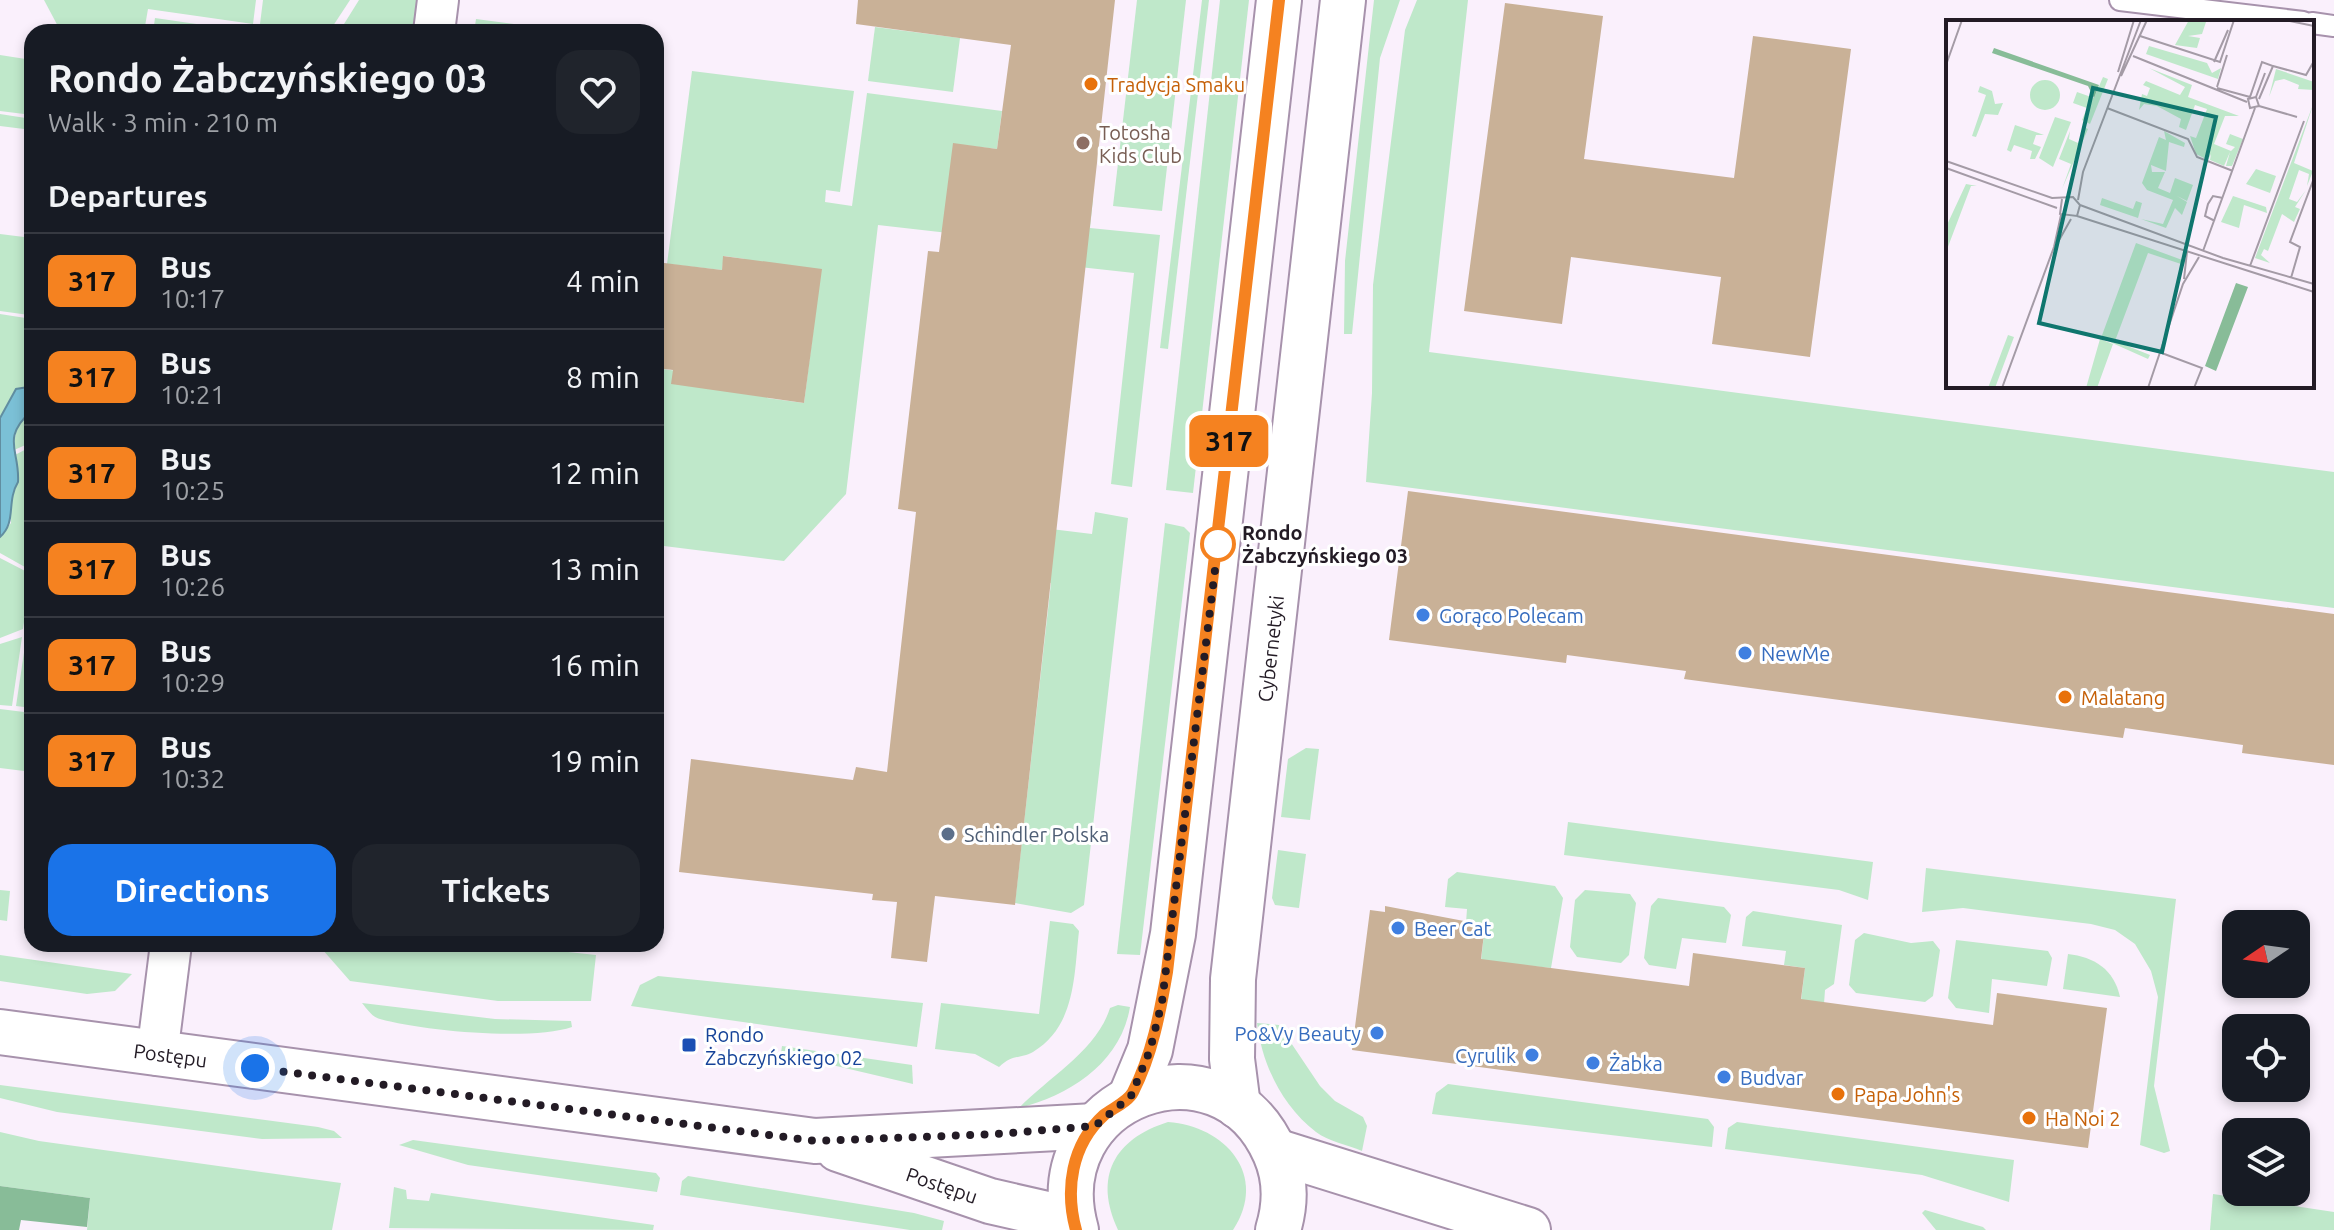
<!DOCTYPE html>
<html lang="en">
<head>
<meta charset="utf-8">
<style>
	:root { --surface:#171b24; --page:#20242c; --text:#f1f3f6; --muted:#9ea1a6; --line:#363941; --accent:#1a73e8 }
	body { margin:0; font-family:Ubuntu,sans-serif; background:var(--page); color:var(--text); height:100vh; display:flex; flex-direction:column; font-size:30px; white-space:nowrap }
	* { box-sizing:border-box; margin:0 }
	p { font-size:26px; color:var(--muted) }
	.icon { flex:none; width:44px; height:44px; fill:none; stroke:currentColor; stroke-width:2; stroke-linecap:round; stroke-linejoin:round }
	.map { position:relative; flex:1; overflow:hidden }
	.details { position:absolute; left:24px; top:24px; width:640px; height:928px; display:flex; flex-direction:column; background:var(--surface); border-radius:24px; box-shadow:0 4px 12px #0003 }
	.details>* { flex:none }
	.badge { padding:0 16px; border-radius:12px; font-size:28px; line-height:52px }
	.needle { width:52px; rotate:257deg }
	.tools { position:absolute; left:2222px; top:910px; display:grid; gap:16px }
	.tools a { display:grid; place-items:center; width:88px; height:88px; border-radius:16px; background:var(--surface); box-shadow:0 4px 12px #0003; font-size:40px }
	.you { position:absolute; width:40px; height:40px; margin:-20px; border:6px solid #fff; border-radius:50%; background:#1a73e8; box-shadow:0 0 0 12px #1a73e833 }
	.map>.badge { position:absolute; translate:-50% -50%; box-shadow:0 0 0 4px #fff }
	h2 { padding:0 24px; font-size:30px; line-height:72px }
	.round { display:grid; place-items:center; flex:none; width:84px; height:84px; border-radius:24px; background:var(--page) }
	.summary { display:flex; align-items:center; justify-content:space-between; height:136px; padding:0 24px }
	h1 { font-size:38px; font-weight:600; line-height:60px }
	.button { display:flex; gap:16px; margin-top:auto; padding:16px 24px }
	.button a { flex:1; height:92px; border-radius:24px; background:var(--accent); color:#fff; font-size:32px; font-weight:600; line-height:92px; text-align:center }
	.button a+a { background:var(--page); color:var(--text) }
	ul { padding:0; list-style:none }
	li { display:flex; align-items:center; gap:24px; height:96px; padding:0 24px; border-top:2px solid var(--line) }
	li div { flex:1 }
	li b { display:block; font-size:30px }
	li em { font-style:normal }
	li .badge { min-width:88px; font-weight:700; text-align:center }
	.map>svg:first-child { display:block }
	.green { fill:#bfe8ca }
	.forest { fill:#88bc98 }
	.water { fill:#7bc0d6; stroke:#618ea1; stroke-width:2 }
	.building { fill:#c9b197 }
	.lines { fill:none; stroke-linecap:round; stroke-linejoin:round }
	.lane-casing { stroke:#a792ac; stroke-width:24 }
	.street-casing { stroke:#a792ac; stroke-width:44 }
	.secondary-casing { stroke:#a792ac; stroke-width:48 }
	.lane { stroke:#fff; stroke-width:20 }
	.street { stroke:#fff; stroke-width:40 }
	.secondary { stroke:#fff; stroke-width:44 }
	.line-casing { stroke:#fff; stroke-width:18 }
	.line { stroke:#f58220; stroke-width:12 }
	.walk { stroke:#231b25; stroke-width:8; stroke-dasharray:0 14.4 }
	.food-dot { fill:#e8710a; stroke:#fff; stroke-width:3 }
	.education-dot { fill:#8d6e63; stroke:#fff; stroke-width:3 }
	.stop-dot { fill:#fff; stroke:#f58220; stroke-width:4 }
	.shop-dot { fill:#3f7fe0; stroke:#fff; stroke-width:3 }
	.service-dot { fill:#5c6f8a; stroke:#fff; stroke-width:3 }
	.transit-dot { fill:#1a4fb4; stroke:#fff; stroke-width:3 }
	.labels { text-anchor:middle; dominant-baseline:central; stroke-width:6; stroke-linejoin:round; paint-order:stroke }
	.food-label { font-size:20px; fill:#c56008; stroke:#fff; text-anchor:start }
	.education-label { font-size:20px; fill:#785e54; stroke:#fff; text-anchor:start }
	.stop-label { font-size:20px; font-weight:bold; fill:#231b25; stroke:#fff; text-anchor:start }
	.shop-label { font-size:20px; fill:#366cbe; stroke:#fff; text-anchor:start }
	.street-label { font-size:20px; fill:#231b25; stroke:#fff }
	.service-label { font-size:20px; fill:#4e5e75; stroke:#fff; text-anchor:start }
	.transit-label { font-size:20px; fill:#164399; stroke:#fff; text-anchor:start }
	.inset-road { fill:none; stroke:#a49ba6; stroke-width:2 }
	.view { fill:#0f766e; fill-opacity:0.15; stroke:#0f766e; stroke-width:4 }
	.inset-edge { fill:none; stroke:#231b25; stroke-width:4 }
</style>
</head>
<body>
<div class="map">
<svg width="2334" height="1230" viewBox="0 0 2334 1230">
	<rect width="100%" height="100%" fill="#faf0fc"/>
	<g class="green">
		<polygon points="44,0 256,0 253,24 148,9 144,32 61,32"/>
		<polygon points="263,0 350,0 329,32 259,32"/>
		<polygon points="359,0 420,0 416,32 339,32"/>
		<polygon points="1137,0 1186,0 1162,211 1113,206"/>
		<polygon points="1202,0 1209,0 1168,349 1160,348"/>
		<polygon points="1220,0 1249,0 1193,493 1166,490"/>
		<polygon points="1374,0 1400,0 1380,58 1352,334 1344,334 1345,261"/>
		<polygon points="1417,0 1468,0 1429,352 2334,472 2334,608 1366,482 1372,393 1373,285 1405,30"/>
		<polygon points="155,18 238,30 251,32 153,32"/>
		<polygon points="476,19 537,27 536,32 474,32"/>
		<polygon points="875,27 960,38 953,92 868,81"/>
		<polygon points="0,55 32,60 32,115 0,111"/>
		<polygon points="692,71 854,91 840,192 826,190 825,202 852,206 867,93 1002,111 997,149 953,144 1031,192 1093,199 1090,228 1160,235 1132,487 1111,484 1134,273 999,258 1001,239 878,225 846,494 784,561 656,545 656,491 664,449 656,448 656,368 769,384 767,398 804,403 814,324 745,259 724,256 722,270 667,264"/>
		<polygon points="0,114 32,119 32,130 0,126"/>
		<polygon points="0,234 32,238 29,315 0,311"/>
		<polygon points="0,314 32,319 32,390 16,389 0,418"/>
		<polygon points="32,410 32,442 12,451 18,424"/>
		<polygon points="32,446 32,571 0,553 0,537 11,523 9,495 18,472 15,455"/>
		<polygon points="1095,512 1128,518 1084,905 1071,913 1015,903 1051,583 971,573 977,520 1092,534"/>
		<polygon points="1165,523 1184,527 1190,533 1140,955 1117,954"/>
		<polygon points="0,558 31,574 23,629 0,638"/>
		<polygon points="32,599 32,708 16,706"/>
		<polygon points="22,637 12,706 0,705 0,644"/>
		<polygon points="0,709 32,713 32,772 0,768"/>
		<polygon points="1306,748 1319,749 1310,820 1281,817 1288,759"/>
		<polygon points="1568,822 1873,862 1868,900 1839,890 1564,855"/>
		<polygon points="1278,850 1306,854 1299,908 1275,905 1272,898"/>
		<polygon points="1926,868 2176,899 2154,1086 2170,1151 2164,1153 2140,1145 2158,997 2151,971 2135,944 2115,930 2091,924 1963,908 1922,912"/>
		<polygon points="1457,872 1555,886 1563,898 1551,968 1481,961 1485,925 1466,923 1467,909 1445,907 1448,879"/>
		<polygon points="0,890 10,891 7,921 0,920"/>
		<polygon points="1585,890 1630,894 1636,903 1629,955 1621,963 1577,957 1570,947 1575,900"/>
		<polygon points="1658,898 1724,907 1731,915 1726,943 1682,938 1676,969 1649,965 1644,958 1651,906"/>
		<polygon points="1753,911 1842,925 1834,984 1825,990 1824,1004 1801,1001 1805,968 1784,965 1786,951 1742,946 1746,917"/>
		<path d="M1050,921L1073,924L1079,931C1074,975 1076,1026 1033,1052C1020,1059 1013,1054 999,1067L975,1054L935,1049L941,1003L1039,1014Z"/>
		<polygon points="1864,933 1911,943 1933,941 1940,950 1933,996 1925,1002 1856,993 1849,985 1855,940"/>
		<polygon points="1956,940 2048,951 2052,958 2047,986 1992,979 1989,1013 1956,1008 1948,998"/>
		<polygon points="494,944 596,955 591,1001 498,1001 350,981 322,949 294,945"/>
		<path d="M2068,954C2094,957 2114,969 2120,997L2063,989Z"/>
		<polygon points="0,955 132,974 115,991 87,994 0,981"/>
		<polygon points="658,976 923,1003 917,1047 631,1006 640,985"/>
		<path d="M362,1003L495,1019L571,1021L572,1027C532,1041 422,1031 380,1019C372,1017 367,1009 362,1003Z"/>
		<path d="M1118,1005L1130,1007C1121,1062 1071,1095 1019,1108C1049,1077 1097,1050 1110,1008Z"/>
		<path d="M1257,1023L1279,1025L1320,1086L1335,1101L1363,1117L1367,1126L1362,1151C1348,1145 1328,1141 1316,1132C1282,1106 1262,1064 1257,1023Z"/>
		<polygon points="782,1046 912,1065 913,1084 781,1053"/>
		<polygon points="1448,1084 1708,1119 1714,1127 1712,1147 1432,1114 1436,1093"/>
		<polygon points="0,1085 318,1127 334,1131 342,1138 262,1139 57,1112 0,1098"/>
		<path d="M1168,1122C1225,1126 1269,1175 1233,1230H1118C1093,1177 1114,1139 1168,1122Z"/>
		<polygon points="1737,1122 2014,1160 2009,1202 1922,1175 1725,1149 1728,1128"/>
		<polygon points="0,1132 39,1141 341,1183 332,1230 87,1230 90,1198 0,1186"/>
		<polygon points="413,1140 656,1173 660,1178 657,1192 468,1165 399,1145"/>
		<polygon points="688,1176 914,1213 944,1221 942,1230 910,1230 680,1195 682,1181"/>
		<polygon points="394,1187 406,1190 407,1199 429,1201 431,1193 654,1225 653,1230 389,1228"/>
		<polygon points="2213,1194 2334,1212 2334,1230 2210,1230"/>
		<polygon points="1925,1210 1983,1227 1986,1230 1936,1230 1922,1213"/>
	</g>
	<polygon class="forest" points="0,1186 90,1198 87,1227 21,1220 19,1230 0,1230"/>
	<path class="water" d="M28,387L32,390V410C0,440 20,449 18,482C6,502 17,522 0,537V418L16,389Z"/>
	<g class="building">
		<polygon points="858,0 1115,0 1015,905 935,896 927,962 891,958 897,902 872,900 873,894 679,872 691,759 853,780 856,767 887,772 916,512 898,509 928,251 939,252 953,143 997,149 1011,45 856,24"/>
		<polygon points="1505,3 1603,16 1584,159 1734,178 1753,36 1851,49 1810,357 1712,344 1721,277 1571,257 1562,324 1464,311"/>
		<polygon points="723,256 822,269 804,403 671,384 673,370 656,368 656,262 722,270"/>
		<polygon points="1408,491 2334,614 2334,765 2242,753 2243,745 2125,728 2123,738 1684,679 1686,671 1567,655 1566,663 1389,640"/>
		<polygon points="1385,906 1485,925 1481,959 1689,986 1693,953 1805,968 1801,999 1993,1025 1997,993 2107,1008 2088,1148 1352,1050 1370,910 1385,912"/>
	</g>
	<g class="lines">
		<g class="lane-casing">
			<g id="lane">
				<polyline points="2120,0 2303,22"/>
				<polyline points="2312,23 2334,26"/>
			</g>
		</g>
		<g class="street-casing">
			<g id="street">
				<polyline points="434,32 438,0"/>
				<polyline points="157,1055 171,944"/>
			</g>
		</g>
		<g class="secondary-casing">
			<g id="secondary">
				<path id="s1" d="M0,1032L815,1141L1095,1126"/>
				<polyline points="1131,1096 1150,1050 1173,934 1279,0"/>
				<path id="s2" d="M1238,1106L1232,1059L1233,979L1343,0"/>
				<path id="s3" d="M838,1149L990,1201L1073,1220"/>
				<polyline points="1275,1151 1528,1230"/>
				<path d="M1076,1230C1038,1096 1220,1028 1275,1153C1286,1178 1286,1204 1278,1230"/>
			</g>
		</g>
		<use href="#lane" class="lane"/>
		<use href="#street" class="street"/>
		<use href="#secondary" class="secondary"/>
	</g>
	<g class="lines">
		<g class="line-casing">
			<path id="line" d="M1076,1230C1065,1190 1071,1145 1104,1115C1113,1108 1128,1102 1133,1092C1152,1055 1160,1013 1167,972L1279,0"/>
		</g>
		<use href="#line" class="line"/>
		<polyline class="walk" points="255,1068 815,1141 997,1134 1095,1126 1131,1096 1150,1050 1162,1002 1219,537 1218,544"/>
	</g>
	<g class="food-dot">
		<circle cx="1091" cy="84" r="8"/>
		<circle cx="2065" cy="697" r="8"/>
		<circle cx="1838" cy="1094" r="8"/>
		<circle cx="2029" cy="1118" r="8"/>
	</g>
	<circle class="education-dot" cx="1083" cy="143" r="8"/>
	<circle class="stop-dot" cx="1218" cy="544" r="16"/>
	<g class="shop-dot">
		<circle cx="1423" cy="615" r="8"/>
		<circle cx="1745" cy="653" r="8"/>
		<circle cx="1398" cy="928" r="8"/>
		<circle cx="1377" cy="1033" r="8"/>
		<circle cx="1532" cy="1055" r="8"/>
		<circle cx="1593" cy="1063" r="8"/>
		<circle cx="1724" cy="1077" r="8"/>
	</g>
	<circle class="service-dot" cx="948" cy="834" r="8"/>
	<rect class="transit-dot" x="681" y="1037" width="16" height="16" rx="4"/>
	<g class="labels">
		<g class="food-label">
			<text x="1107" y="84">Tradycja Smaku</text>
			<text x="2081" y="697">Malatang</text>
			<text x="1854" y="1094">Papa John's</text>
			<text x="2045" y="1118">Ha Noi 2</text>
		</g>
		<g class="education-label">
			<text x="1099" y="132">Totosha<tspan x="1099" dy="23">Kids Club</tspan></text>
		</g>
		<g class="stop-label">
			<text x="1242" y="532">Rondo<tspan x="1242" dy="23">Żabczyńskiego 03</tspan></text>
		</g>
		<g class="shop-label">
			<text x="1439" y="615">Gorąco Polecam</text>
			<text x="1761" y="653">NewMe</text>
			<text x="1414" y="928">Beer Cat</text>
			<text x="1361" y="1033" text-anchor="end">Po&amp;Vy Beauty</text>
			<text x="1516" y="1055" text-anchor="end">Cyrulik</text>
			<text x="1609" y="1063">Żabka</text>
			<text x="1740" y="1077">Budvar</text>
		</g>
		<g class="street-label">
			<text stroke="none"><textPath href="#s2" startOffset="460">Cybernetyki</textPath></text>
			<text stroke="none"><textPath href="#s1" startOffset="172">Postępu</textPath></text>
			<text stroke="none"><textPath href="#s3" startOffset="110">Postępu</textPath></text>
		</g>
		<g class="service-label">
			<text x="964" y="834">Schindler Polska</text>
		</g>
		<g class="transit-label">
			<text x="705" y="1034">Rondo<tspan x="705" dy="23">Żabczyńskiego 02</tspan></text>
		</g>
	</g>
	<g transform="translate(1946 20)">
		<rect width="368" height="368" fill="#faf0fc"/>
		<path d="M243,0L260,2L256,14L242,16L254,18L251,28L229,25ZM203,26L261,43L266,53L275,48L272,59L200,34ZM203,48L246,65L242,77L293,96H279L268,124L285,131L289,127L280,124L284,114L297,119L286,146H280L284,132L278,146L264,140L265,134L262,140L250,134L244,116L250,118L261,89L249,85L240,110L233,107L235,99L211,86L198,84L193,90L196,74L201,76L204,68L197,65L200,61L234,75L239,67ZM330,49L368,62V70L352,69L353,65L338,59L329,61L323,77ZM157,57L162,59L144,104L136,100L141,88L127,83L131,72L148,78ZM84 75a15 15 0 1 1 30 0a15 15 0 1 1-30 0ZM34,66L46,71L49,84L57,83L52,95L39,94L30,117L26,116L40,75L32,72ZM368,82L348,143L367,151L361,166L363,154L353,150L343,179L351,182L360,170L349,187L354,189L348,202L336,194L322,231L318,229L315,235L324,243L309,238ZM109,97L125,102L107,147L93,138ZM69,105L98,115H90L87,124L95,127L89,139H84L86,131L68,125L65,132L61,130ZM138,107L142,109L116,169L125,144L113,139L124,111L123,119L132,123ZM218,111L239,123L238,127L223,122L220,151L205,145L206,152H219L212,168L224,173L229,158L247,165L241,181L231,176L241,182L236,195L229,188L220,208L195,199L217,204L227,180L201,170L196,163L213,117L220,120ZM310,149L330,156L324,173L300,164ZM20,164L31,166H25L0,232V207ZM287,176L320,187L321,193L298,185L293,208L275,202ZM156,178L187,189L190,181L196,183L192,198L154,185ZM190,223L239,241L238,245L202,233L169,321L204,335L202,339L155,318ZM62,315L68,317L49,368H42ZM154,319L167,324L151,368H140Z" fill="#bfe8ca"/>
		<path d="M48,28L153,65L148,78L142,66L46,33ZM290,263L302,267L270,351L259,346Z" fill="#88bc98"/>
		<path class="inset-road" d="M339,0L368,6M194,16L274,42L288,0M187,36L301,82M268,42L282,10M0,45L16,0M327,46L360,55L368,41M172,52L188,0M175,56L201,0M271,67L281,35M271,68L304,77L316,42L327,46L313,79M310,77L302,79L304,88L313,86L310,77L319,53M313,86L351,97M161,88L242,119L251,137L287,151M0,141L106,178L127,177L134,185L131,196L114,194L116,179M0,148L111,188M132,180L137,152L195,0M134,185L277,238L368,264M131,196L368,272M269,201L259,196L262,184L267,176L277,178M112,222L125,199M257,231L309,88M304,246L358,101M345,258L354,227L344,222L368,158M238,259L241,232M213,332L256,348L248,368M56,368L108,227L115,195M202,368L237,264L253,237"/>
		<path class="view" d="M147,68L270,97L216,332L93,303Z"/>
		<rect width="368" height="368" class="inset-edge"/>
	</g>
</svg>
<div class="tools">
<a><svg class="needle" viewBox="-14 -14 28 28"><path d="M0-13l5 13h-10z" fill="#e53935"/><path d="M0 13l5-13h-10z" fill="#9ea1a6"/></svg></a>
<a><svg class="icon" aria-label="locate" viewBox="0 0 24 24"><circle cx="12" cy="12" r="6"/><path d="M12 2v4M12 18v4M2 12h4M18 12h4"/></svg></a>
<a><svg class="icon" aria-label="layers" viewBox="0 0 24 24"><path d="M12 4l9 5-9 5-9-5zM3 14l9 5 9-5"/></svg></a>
</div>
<div class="you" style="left:255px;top:1068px"></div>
<b class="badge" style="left:1229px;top:441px;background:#f58220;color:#111">317</b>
<section class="details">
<div class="summary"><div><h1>Rondo Żabczyńskiego 03</h1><p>Walk · 3 min · 210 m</p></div><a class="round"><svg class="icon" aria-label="heart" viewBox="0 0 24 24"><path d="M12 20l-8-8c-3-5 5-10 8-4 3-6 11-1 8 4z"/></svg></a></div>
<h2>Departures</h2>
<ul>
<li><span class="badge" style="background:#f58220;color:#111">317</span><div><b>Bus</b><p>10:17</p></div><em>4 min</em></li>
<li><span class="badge" style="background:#f58220;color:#111">317</span><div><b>Bus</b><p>10:21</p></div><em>8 min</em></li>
<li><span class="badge" style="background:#f58220;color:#111">317</span><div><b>Bus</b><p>10:25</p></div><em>12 min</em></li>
<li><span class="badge" style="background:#f58220;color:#111">317</span><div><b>Bus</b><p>10:26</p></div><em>13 min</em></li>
<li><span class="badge" style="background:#f58220;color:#111">317</span><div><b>Bus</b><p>10:29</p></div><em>16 min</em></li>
<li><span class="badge" style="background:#f58220;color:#111">317</span><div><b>Bus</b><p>10:32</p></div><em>19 min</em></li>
</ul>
<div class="button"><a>Directions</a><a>Tickets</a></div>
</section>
</div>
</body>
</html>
